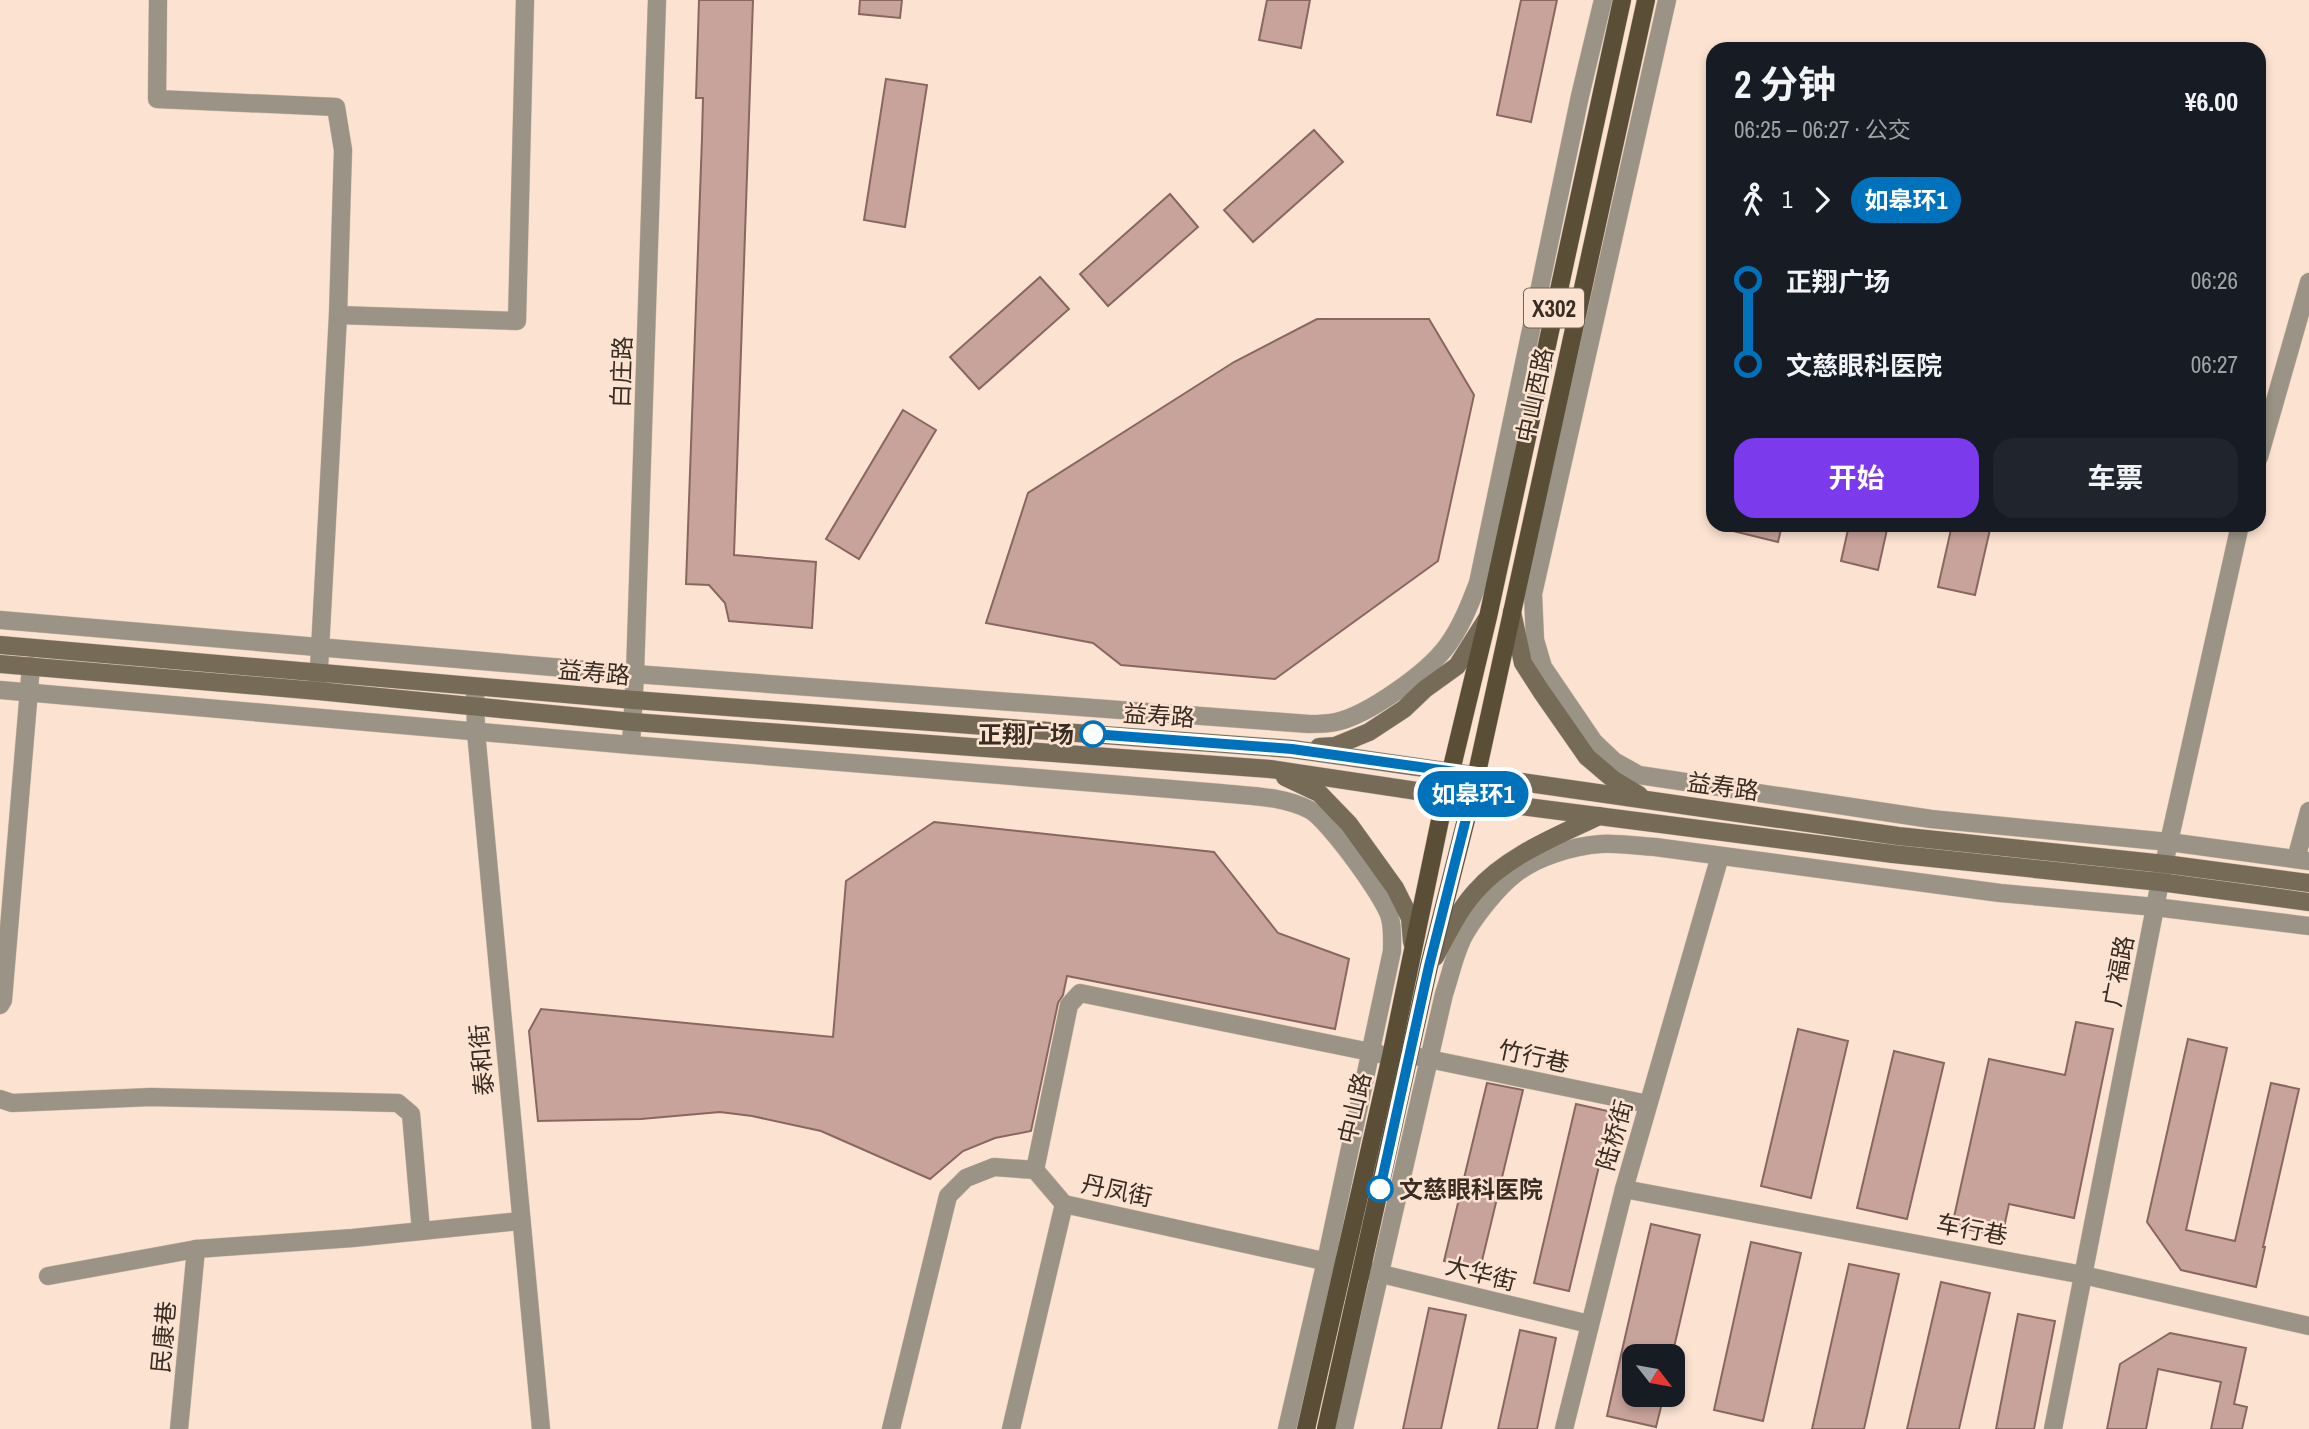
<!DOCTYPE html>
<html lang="zh">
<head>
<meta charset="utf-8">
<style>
	:root { --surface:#171b24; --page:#20242c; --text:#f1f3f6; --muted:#9ea1a6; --accent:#7c3aed }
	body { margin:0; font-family:"Archivo Narrow","Noto Sans SC",sans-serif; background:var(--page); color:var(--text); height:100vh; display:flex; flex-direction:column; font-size:26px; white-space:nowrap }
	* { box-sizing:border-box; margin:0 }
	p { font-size:23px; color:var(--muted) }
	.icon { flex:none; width:38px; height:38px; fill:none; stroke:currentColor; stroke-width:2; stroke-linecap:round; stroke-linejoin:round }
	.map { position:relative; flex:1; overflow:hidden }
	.sheet { position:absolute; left:1706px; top:42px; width:560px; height:490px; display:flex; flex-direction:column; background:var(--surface); border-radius:21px; box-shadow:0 4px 10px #0003 }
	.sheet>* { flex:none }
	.badge { padding:0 14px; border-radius:23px; font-size:24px; line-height:46px }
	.needle { width:46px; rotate:121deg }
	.fabs { position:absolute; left:1622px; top:1344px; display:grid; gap:14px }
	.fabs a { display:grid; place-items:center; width:63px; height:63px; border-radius:14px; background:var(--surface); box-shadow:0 4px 10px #0003; font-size:35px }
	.map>.badge { position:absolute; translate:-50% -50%; box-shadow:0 0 0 4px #fff }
	.legs { display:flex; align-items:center; gap:10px; height:77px; padding:0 28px; font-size:23px }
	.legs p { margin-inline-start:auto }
	.summary { display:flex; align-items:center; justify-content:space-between; height:119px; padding:0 28px }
	h1 { font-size:38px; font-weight:700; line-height:52px }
	.cta { display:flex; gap:14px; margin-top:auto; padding:14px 28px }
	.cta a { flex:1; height:80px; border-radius:21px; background:var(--accent); color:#fff; font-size:28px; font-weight:700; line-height:80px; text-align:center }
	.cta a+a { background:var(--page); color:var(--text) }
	ul { padding:0 28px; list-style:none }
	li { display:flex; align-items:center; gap:24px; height:84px; font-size:26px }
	li i { display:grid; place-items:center; width:10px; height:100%; margin:0 9px; background:currentColor }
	li i::after { content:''; width:18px; height:18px; margin:-9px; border:5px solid; border-radius:50%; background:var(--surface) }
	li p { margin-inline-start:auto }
	li:first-child i { background:linear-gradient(#0000 50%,currentColor 0) }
	li:last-child i { background:linear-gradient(currentColor 50%,#0000 0) }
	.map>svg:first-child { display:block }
	.building { fill:#c8a39b; stroke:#896760; stroke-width:2 }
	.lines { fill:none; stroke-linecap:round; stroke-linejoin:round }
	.minor-casing { stroke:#d5beae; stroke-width:19 }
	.tertiary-casing { stroke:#d5beae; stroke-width:19 }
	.secondary-casing { stroke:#d5beae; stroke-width:19 }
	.primary-casing { stroke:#d5beae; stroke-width:19 }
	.minor { stroke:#9a9386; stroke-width:18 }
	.tertiary { stroke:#9a9386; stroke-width:18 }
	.secondary { stroke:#756b57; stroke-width:18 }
	.primary { stroke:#5a4e37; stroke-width:18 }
	.line-1-casing { stroke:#fff; stroke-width:16 }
	.line-1 { stroke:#0072bc; stroke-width:10 }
	.stop-1-dot { fill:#fff; stroke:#0072bc; stroke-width:3.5 }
	.labels { text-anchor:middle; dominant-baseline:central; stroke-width:5; stroke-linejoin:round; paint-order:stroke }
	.shield { fill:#fce3d1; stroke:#736357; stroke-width:2 }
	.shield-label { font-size:23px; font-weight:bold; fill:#382c23 }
	.street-label { font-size:24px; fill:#382c23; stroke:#fce3d1 }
	.stop-label { font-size:24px; font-weight:bold; fill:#382c23; stroke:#fce3d1; text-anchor:end }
</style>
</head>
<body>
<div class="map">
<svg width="2309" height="1429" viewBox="0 0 2309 1429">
	<rect width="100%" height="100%" fill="#fce3d1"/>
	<g class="building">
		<polygon points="699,0 753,0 734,555 816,562 812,628 729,621 725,603 709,585 686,584 702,138 703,98 696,98"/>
		<polygon points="860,0 902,0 900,18 859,14"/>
		<polygon points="1267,0 1310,0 1301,48 1259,40"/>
		<polygon points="1521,0 1557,0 1531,122 1497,115"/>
		<polygon points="886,79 927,85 905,227 864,220"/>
		<polygon points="1314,130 1343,162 1253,242 1224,210"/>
		<polygon points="1170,194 1198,227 1108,306 1080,274"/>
		<polygon points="1040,277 1069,309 979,389 950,357"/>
		<polygon points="1317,319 1429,319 1474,395 1438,561 1275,679 1121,665 1093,643 986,623 1028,493 1234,362"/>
		<polygon points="903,410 936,430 859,559 826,539"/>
		<polygon points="1734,525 1782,525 1778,542 1733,531"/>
		<polygon points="1849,525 1888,525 1878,570 1841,561"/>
		<polygon points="1952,525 1991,525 1975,595 1938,587"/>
		<polygon points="934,822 1214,852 1278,933 1349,959 1335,1029 1067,976 1063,995 1058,1003 1031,1131 995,1138 963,1151 930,1179 821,1131 752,1116 720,1112 641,1119 538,1121 529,1031 541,1009 833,1037 846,881"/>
		<polygon points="2076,1022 2113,1029 2074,1218 2009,1204 2002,1237 1952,1226 1989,1059 2065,1075"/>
		<polygon points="1798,1029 1848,1041 1811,1198 1761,1186"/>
		<polygon points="2188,1039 2227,1048 2186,1230 2235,1241 2271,1083 2299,1089 2263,1247 2265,1247 2256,1287 2181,1270 2147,1222"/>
		<polygon points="1894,1051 1944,1063 1907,1219 1857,1208"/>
		<polygon points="1487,1083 1523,1090 1480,1269 1444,1261"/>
		<polygon points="1576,1104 1612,1112 1569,1291 1534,1283"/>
		<polygon points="1651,1224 1700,1235 1672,1356 1634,1356 1634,1395 1664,1395 1656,1427 1607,1416"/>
		<polygon points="1751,1242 1801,1253 1763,1421 1714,1410"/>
		<polygon points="1849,1264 1899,1274 1864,1429 1812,1429"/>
		<polygon points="1941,1282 1990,1293 1959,1429 1907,1429"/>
		<polygon points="1429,1308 1466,1315 1441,1429 1403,1429"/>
		<polygon points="2018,1314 2055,1321 2034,1429 1996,1429"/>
		<polygon points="1520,1330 1556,1338 1537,1429 1498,1429"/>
		<polygon points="2170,1333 2246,1348 2234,1404 2247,1407 2242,1429 2211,1429 2221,1382 2158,1369 2146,1429 2107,1429 2120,1364"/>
	</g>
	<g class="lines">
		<g class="minor-casing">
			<g id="minor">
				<polyline points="158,0 157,99 336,107 343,150 338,315 318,687"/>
				<polyline points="1667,0 1533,594 1535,640 1543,667 1594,742 1614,761 1639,775 1931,819 2169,842 2309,861"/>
				<polyline points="338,315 517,321 525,0"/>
				<path d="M0,620L635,674L1309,724C1318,724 1327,724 1336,722C1368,715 1427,673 1447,646C1461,627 1470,604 1478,583L1580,96L1603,0"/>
				<polyline points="475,687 476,732 541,1429"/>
				<path d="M0,690L631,745L1220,793C1250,796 1283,796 1310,810C1328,820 1386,899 1390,918C1393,929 1392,941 1392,951L1326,1261L1287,1429"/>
				<polyline points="631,745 635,674 657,0"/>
				<polyline points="2296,859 2309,811"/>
				<polyline points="0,1005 3,1000 31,666"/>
				<polyline points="1419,1057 1648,1104"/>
				<polyline points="0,1099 12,1103 151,1097 398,1103 411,1114 421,1231"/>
				<polyline points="1035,1170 1069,1005 1080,993 1380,1054"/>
				<polyline points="1624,1189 2083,1275 2309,1326"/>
				<polyline points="1369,1271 1589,1324"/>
				<polyline points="48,1276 196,1249 353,1238 520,1221"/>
				<polyline points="179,1429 196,1249"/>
				<polyline points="891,1429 948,1196 966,1178 994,1167 1035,1170 1064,1204"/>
				<polyline points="1011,1429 1064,1204 1337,1264"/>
				<path d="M1344,1429L1444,994C1451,974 1455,950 1466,932C1477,914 1498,887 1515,874C1537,857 1572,846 1601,844C1618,843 1637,846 1655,847L2000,893L2155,907L2309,926"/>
				<polyline points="1564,1429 1624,1189 1720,856"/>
			</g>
		</g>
		<g class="tertiary-casing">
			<g id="tertiary">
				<polyline points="2259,457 2309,282"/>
				<polyline points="2053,1429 2160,882 2240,525"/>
			</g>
		</g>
		<g class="secondary-casing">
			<g id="secondary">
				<polyline points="1512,612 1523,663 1541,691 1587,757 1614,780 1639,795"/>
				<polyline points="0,645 634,700 1292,749 1898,836 2165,864 2309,883"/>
				<polyline points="0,664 318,691 633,722 1270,769 1497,803 1893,854 2160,882 2309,902"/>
				<polyline points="1319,747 1335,746 1369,732 1404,709 1425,689 1457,666 1486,620"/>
				<polyline points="1285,777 1319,793 1349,824 1395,888 1410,918 1412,942"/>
				<path d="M1435,957C1447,935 1458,911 1475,892C1506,856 1557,836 1599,816"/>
			</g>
		</g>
		<g class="primary-casing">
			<g id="primary">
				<polyline points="1306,1429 1391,1056 1445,796 1488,617 1622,0"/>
				<polyline points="1326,1429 1429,966 1471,800 1646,0"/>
			</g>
		</g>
		<use href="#minor" class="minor"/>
		<use href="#tertiary" class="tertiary"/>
		<use href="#secondary" class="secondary"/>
		<use href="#primary" class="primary"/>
	</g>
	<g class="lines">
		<g class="line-1-casing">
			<polyline id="line-1" points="1093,734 1292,749 1477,775 1429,966 1380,1189"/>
		</g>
		<use href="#line-1" class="line-1"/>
	</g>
	<g class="stop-1-dot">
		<circle cx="1093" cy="734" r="12"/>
		<circle cx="1380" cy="1189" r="12"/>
	</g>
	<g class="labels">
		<rect class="shield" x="1524" y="288.5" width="60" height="39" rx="5"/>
		<g class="shield-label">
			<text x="1554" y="308">X302</text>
		</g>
		<g class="street-label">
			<text transform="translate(621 372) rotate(-88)">白庄路</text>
			<text transform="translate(1534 395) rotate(-78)">中山西路</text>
			<text transform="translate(594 672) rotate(5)">益寿路</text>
			<text transform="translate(1159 715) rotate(4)">益寿路</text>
			<text transform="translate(1723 786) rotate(8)">益寿路</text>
			<text transform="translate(2118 971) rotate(-79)">广福路</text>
			<text transform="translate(1534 1056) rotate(12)">竹行巷</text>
			<text transform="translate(481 1060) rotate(-95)">泰和街</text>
			<text transform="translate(1354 1108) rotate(-77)">中山路</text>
			<text transform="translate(1614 1135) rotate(-74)">陆桥街</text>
			<text transform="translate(1117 1190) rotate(12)">丹凤街</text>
			<text transform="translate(1972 1229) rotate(11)">车行巷</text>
			<text transform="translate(1481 1273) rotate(14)">大华街</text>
			<text transform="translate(163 1337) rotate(-85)">民康巷</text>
		</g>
		<g class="stop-label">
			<text x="1074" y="734">正翔广场</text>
			<text x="1399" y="1189" text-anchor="start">文慈眼科医院</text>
		</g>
	</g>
</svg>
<div class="fabs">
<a><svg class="needle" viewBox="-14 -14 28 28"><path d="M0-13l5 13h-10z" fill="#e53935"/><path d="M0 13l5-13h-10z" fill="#9ea1a6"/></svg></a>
</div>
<b class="badge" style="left:1473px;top:794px;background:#0072bc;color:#fff">如皋环1</b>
<section class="sheet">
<div class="summary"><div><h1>2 分钟</h1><p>06:25 – 06:27 · 公交</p></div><b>¥6.00</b></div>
<div class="legs"><svg class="icon" aria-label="walk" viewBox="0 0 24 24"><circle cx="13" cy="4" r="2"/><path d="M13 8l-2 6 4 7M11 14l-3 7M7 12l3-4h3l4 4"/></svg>1<svg class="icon" aria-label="forward" viewBox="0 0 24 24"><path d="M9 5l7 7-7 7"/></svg><b class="badge" style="background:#0072bc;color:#fff">如皋环1</b></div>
<ul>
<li><i style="color:#0072bc"></i><b>正翔广场</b><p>06:26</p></li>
<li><i style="color:#0072bc"></i><b>文慈眼科医院</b><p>06:27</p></li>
</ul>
<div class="cta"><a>开始</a><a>车票</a></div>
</section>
</div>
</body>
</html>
